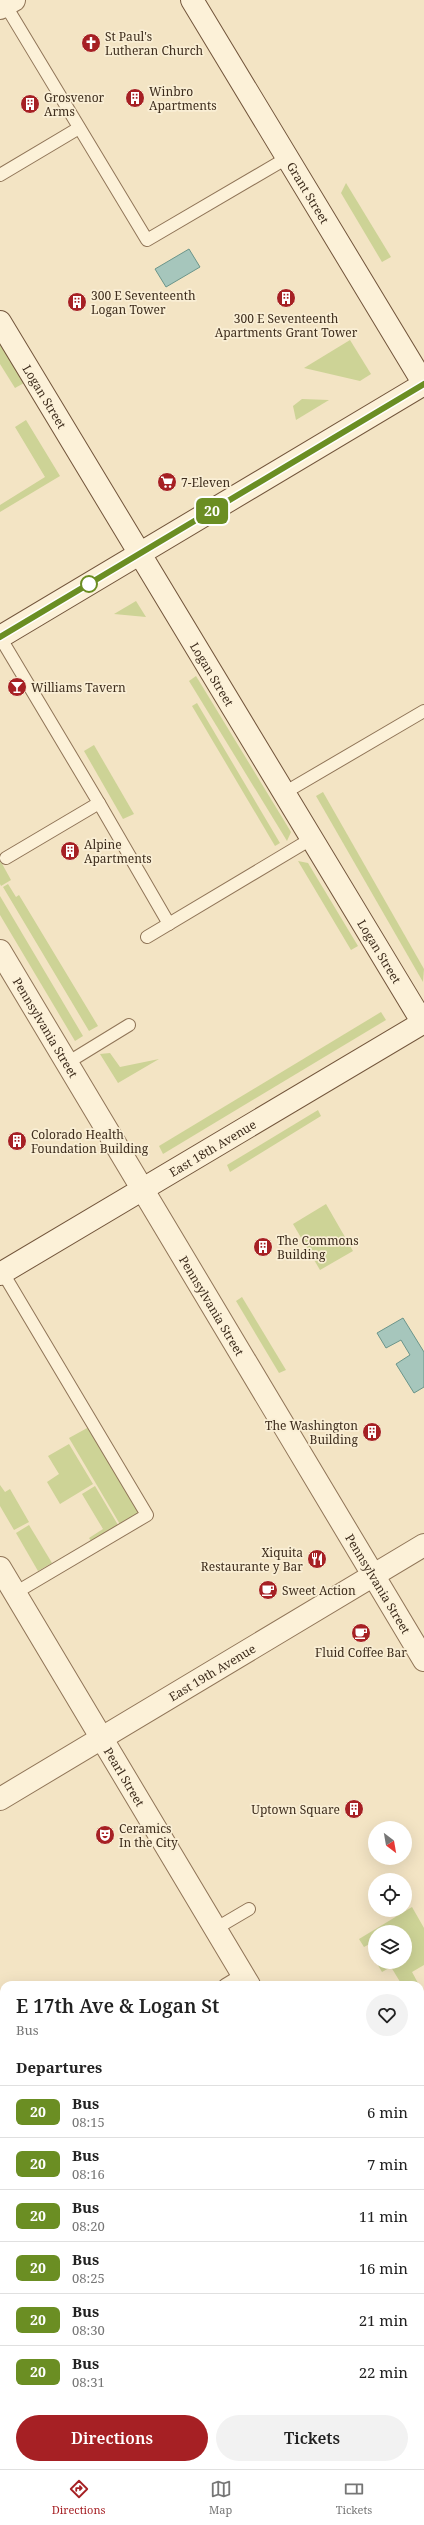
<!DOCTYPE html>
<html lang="en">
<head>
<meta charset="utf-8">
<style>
	:root { --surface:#fff; --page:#f2f2f2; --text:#222; --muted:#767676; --line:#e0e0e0; --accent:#a62024 }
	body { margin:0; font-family:"Noto Serif",serif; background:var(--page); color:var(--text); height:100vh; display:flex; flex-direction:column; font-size:15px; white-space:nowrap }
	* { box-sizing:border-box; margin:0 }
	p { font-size:13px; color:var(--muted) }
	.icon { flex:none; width:22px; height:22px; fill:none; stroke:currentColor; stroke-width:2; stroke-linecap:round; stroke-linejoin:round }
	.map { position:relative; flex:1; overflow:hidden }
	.sheet { position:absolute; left:0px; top:1981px; width:424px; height:488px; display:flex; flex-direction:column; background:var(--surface); border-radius:12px 12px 0 0; box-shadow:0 4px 16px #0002 }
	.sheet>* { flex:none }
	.badge { padding:0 8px; border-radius:6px; font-size:14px; line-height:26px }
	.needle { width:26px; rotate:149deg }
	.fabs { position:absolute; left:368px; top:1821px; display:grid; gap:8px }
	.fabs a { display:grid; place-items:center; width:44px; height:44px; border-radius:50%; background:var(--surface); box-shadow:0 4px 16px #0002; font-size:20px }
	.map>.badge { position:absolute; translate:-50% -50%; box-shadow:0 0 0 2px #fff }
	h2 { padding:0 16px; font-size:15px; line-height:36px }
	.round { display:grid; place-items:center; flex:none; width:42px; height:42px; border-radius:21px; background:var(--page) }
	.overview { display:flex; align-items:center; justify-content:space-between; height:68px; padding:0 16px }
	h1 { font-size:19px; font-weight:600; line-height:30px }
	.action { display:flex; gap:8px; margin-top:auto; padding:8px 16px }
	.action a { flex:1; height:46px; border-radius:24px; background:var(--accent); color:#fff; font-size:16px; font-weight:600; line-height:46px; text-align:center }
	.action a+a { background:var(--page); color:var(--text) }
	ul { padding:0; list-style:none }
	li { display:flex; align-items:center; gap:12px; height:52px; padding:0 16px; border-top:1px solid var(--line) }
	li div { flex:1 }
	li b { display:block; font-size:15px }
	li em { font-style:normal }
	li .badge { min-width:44px; font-weight:700; text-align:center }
	.dock { display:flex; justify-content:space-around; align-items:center; height:56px; border-top:1px solid var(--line); background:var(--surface); font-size:11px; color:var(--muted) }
	.dock a { display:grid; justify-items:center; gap:2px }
	.dock .current { color:var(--accent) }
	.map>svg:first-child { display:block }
	.green { fill:#cdd396 }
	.water { fill:#a6c6bc; stroke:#6b958a }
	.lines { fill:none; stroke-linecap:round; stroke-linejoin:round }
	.service-casing { stroke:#907558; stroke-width:14 }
	.minor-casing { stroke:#907558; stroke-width:24 }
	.tertiary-casing { stroke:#907558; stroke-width:24 }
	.secondary-casing { stroke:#72553b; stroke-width:24 }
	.service { stroke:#fcf1d8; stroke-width:12 }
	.minor { stroke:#fcf1d8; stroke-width:22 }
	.tertiary { stroke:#fcf1d8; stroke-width:22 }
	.secondary { stroke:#fcf1d8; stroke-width:22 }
	.line-casing { stroke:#fff; stroke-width:9 }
	.line { stroke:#6b8e23; stroke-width:6 }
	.stop-dot { fill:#fff; stroke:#6b8e23; stroke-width:2 }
	.labels { text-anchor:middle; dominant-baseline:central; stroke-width:3.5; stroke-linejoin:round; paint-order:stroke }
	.poi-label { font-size:12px; fill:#3e2d1d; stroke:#f9eed4; text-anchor:start }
	.street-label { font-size:12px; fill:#3e2d1d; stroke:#f9eed4 }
</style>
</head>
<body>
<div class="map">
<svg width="424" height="2469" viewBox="0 0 424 2469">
	<rect width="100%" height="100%" fill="#f3e4c4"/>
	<g class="green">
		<polygon points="346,183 391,257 382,262 341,193"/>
		<polygon points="350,340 371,374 360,381 304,368"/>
		<polygon points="0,344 24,383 15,388 0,364"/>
		<polygon points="302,399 329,400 296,420 293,406"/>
		<polygon points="26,420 60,476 0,512 0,505 45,477 15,427"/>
		<polygon points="136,601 146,617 114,614"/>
		<polygon points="196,676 291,832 287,841 189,681"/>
		<polygon points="197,703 280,843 275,846 192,706"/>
		<polygon points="94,745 134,814 123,819 84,751"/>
		<polygon points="323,792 424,969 423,982 316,796"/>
		<polygon points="0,860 11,880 1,886 0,884"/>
		<polygon points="298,861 308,863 358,946 351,950"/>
		<polygon points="8,884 16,897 19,895 98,1026 89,1031 3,887"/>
		<polygon points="0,896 83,1036 75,1041 0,915"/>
		<polygon points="381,1012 386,1020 163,1154 159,1146"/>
		<polygon points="110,1053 120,1067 159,1059 118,1083 100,1054"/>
		<polygon points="318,1110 321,1116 230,1172 227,1165"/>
		<polygon points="326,1204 353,1251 320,1270 293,1224"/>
		<polygon points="242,1297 286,1370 279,1373 236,1301"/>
		<polygon points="89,1427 141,1515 121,1526 69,1438"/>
		<polygon points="69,1444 93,1484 60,1504 47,1482 59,1474 48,1456"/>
		<polygon points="0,1485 5,1492 10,1489 29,1522 14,1530 0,1506"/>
		<polygon points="95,1486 118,1525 91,1541 89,1538 103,1529 82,1494"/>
		<polygon points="29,1525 52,1563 38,1571 16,1533"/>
		<polygon points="412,1907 424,1928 424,1965 412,1972 418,1983 402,1985 391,1967 382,1972 376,1962 405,1962 405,1932 375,1932 375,1941 364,1947 359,1939"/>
		<polygon points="213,2465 250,2465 268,2469 208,2469 209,2466"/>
		<polygon points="314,2465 345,2465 361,2469 330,2469"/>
	</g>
	<g class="water">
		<polygon points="189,249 200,267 166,287 155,269"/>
		<polygon points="403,1318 424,1352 424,1387 414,1393 396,1364 410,1355 401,1340 386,1348 377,1333"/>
	</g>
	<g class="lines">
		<g class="service-casing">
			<g id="service">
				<polyline points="3,1 147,240 287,158"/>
				<polyline points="0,175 79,128"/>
				<polyline points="0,637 99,803 6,858"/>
				<polyline points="284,793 424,711"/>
				<polyline points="99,803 169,924"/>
				<polyline points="147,937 311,839"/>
				<polyline points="67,1063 129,1025"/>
				<polyline points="0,1268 147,1515 15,1593"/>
				<polyline points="215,1929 249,1909"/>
				<polyline points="225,1985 243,1974"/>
			</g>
		</g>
		<g class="minor-casing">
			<g id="minor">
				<path id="s1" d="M0,951L424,1660"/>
				<path id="s2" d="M0,1568L249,1985"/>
			</g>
		</g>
		<g class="tertiary-casing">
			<g id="tertiary">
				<polyline points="0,8 14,0"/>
				<path id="s3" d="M0,1799L424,1545"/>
				<polyline points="420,2080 424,2078"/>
				<polyline points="0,2161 4,2168"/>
				<polyline points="0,2329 4,2327"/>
				<polyline points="0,2453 4,2460"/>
			</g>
		</g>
		<g class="secondary-casing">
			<g id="secondary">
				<path id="s4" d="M192,0L424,384"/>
				<path id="s5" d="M0,322L423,1023"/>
				<polyline points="0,637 424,384"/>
				<path id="s6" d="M0,1274L424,1022"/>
				<polyline points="0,2360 4,2361"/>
				<polyline points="420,2462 424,2462"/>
			</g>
		</g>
		<use href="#service" class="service"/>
		<use href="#minor" class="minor"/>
		<use href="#tertiary" class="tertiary"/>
		<use href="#secondary" class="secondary"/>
	</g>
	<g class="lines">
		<g class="line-casing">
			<polyline id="line" points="0,637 424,384"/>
		</g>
		<use href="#line" class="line"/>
	</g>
	<defs>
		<g id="church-disc" transform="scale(1)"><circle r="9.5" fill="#a62024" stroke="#f9eed4"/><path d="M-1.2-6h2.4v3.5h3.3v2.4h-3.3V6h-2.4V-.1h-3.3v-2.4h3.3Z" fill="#fff"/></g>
		<g id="building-disc" transform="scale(1)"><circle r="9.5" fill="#a62024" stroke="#f9eed4"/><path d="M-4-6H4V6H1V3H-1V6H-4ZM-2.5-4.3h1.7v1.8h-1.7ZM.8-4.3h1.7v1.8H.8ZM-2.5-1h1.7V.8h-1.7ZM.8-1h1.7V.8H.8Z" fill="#fff"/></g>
		<g id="supermarket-disc" transform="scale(1)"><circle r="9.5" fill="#a62024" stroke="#f9eed4"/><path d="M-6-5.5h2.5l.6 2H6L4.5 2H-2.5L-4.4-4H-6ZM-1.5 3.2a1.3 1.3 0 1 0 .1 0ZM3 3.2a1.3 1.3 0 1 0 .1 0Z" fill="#fff"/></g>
		<g id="bar-disc" transform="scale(1)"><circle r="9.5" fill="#a62024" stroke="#f9eed4"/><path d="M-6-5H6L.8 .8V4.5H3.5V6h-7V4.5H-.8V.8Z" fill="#fff"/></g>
		<g id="restaurant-disc" transform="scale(1)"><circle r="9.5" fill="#a62024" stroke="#f9eed4"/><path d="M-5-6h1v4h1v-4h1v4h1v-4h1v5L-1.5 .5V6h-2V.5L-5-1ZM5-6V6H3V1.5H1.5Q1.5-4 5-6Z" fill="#fff"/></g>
		<g id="cafe-disc" transform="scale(1)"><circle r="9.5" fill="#a62024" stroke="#f9eed4"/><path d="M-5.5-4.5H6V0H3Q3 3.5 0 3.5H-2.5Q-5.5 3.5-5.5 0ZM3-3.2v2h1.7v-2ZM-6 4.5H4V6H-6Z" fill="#fff"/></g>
		<g id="theatre-disc" transform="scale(1)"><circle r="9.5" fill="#a62024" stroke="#f9eed4"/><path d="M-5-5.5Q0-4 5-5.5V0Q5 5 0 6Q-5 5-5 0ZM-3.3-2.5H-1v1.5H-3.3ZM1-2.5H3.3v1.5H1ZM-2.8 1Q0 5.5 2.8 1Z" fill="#fff"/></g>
	</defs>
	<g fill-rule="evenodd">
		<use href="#church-disc" x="91" y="43"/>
		<use href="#building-disc" x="135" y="98"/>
		<use href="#building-disc" x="30" y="104"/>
		<use href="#building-disc" x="286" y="298"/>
		<use href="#building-disc" x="77" y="302"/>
		<use href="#supermarket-disc" x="167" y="482"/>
		<use href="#bar-disc" x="17" y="687"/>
		<use href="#building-disc" x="70" y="851"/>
		<use href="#building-disc" x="17" y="1141"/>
		<use href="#building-disc" x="263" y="1247"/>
		<use href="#building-disc" x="372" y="1432"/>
		<use href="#restaurant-disc" x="317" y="1559"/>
		<use href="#cafe-disc" x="268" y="1590"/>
		<use href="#cafe-disc" x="361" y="1633"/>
		<use href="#building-disc" x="354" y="1809"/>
		<use href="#theatre-disc" x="105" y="1835"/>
	</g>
	<circle class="stop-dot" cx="89" cy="584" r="8"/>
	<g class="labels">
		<g class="poi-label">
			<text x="105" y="36">St Paul's<tspan x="105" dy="14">Lutheran Church</tspan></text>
			<text x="149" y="91">Winbro<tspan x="149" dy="14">Apartments</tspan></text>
			<text x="44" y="97">Grosvenor<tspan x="44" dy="14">Arms</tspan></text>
			<text x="91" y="295">300 E Seventeenth<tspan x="91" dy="14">Logan Tower</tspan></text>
			<text x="286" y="318" text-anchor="middle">300 E Seventeenth<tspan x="286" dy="14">Apartments Grant Tower</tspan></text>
			<text x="181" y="482">7-Eleven</text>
			<text x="31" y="687">Williams Tavern</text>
			<text x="84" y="844">Alpine<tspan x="84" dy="14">Apartments</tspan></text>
			<text x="31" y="1134">Colorado Health<tspan x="31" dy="14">Foundation Building</tspan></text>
			<text x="277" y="1240">The Commons<tspan x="277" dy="14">Building</tspan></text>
			<text x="358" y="1425" text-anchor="end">The Washington<tspan x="358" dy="14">Building</tspan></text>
			<text x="303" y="1552" text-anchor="end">Xiquita<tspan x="303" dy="14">Restaurante y Bar</tspan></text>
			<text x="282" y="1590">Sweet Action</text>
			<text x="361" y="1652" text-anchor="middle">Fluid Coffee Bar</text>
			<text x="340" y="1809" text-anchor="end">Uptown Square</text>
			<text x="119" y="1828">Ceramics<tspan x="119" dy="14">In the City</tspan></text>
		</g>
		<g class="street-label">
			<text stroke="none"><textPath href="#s4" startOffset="225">Grant Street</textPath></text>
			<text stroke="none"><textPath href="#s5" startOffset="87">Logan Street</textPath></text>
			<text stroke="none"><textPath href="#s5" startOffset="411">Logan Street</textPath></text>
			<text stroke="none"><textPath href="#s5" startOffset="735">Logan Street</textPath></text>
			<text stroke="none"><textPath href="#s1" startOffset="89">Pennsylvania Street</textPath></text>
			<text stroke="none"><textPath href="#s6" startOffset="247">East 18th Avenue</textPath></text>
			<text stroke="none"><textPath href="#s1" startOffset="413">Pennsylvania Street</textPath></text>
			<text stroke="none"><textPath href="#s1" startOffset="737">Pennsylvania Street</textPath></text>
			<text stroke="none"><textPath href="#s3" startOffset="247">East 19th Avenue</textPath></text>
			<text stroke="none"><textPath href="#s2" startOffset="243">Pearl Street</textPath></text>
		</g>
	</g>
</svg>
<div class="fabs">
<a><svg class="needle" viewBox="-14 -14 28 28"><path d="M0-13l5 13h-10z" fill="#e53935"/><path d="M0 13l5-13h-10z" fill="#767676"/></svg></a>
<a><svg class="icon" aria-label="locate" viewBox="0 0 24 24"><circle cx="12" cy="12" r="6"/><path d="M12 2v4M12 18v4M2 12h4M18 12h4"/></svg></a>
<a><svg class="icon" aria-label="layers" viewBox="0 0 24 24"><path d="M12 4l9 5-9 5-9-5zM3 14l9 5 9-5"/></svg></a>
</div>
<b class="badge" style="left:212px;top:511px;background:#6b8e23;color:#fff">20</b>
<section class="sheet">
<div class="overview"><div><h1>E 17th Ave &amp; Logan St</h1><p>Bus</p></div><a class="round"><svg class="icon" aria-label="heart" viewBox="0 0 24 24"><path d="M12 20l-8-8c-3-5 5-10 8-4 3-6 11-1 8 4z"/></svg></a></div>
<h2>Departures</h2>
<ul>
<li><span class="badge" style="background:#6b8e23;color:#fff">20</span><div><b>Bus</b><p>08:15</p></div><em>6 min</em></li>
<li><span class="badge" style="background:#6b8e23;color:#fff">20</span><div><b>Bus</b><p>08:16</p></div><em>7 min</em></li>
<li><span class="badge" style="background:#6b8e23;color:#fff">20</span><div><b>Bus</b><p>08:20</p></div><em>11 min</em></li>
<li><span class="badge" style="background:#6b8e23;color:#fff">20</span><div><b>Bus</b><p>08:25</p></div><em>16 min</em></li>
<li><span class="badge" style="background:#6b8e23;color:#fff">20</span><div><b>Bus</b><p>08:30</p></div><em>21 min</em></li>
<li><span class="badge" style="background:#6b8e23;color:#fff">20</span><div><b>Bus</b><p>08:31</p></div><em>22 min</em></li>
</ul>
<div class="action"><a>Directions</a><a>Tickets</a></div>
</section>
</div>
<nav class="dock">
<a class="current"><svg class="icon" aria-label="directions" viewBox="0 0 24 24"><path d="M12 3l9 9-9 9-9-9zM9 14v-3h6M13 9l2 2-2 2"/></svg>Directions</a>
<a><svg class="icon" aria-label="map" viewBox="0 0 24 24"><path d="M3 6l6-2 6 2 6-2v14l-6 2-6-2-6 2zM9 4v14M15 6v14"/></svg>Map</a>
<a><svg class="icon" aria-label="tickets" viewBox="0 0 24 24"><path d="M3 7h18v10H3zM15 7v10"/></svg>Tickets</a>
</nav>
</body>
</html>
